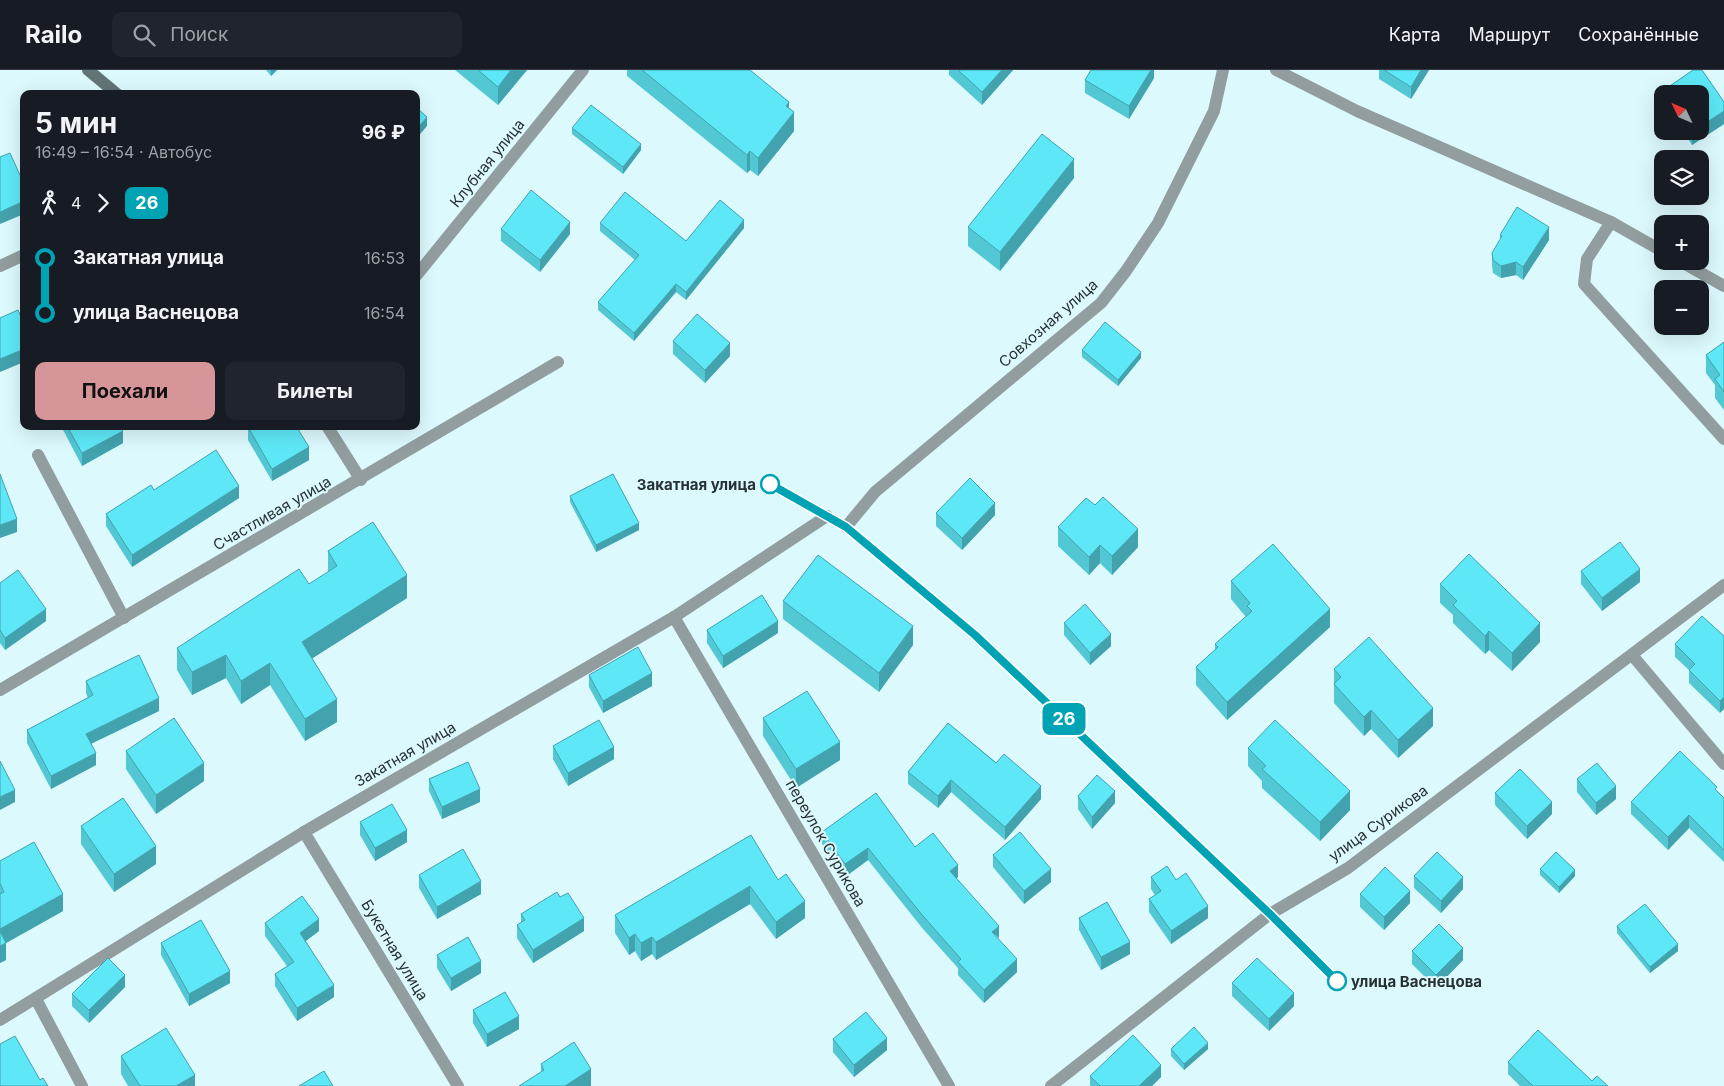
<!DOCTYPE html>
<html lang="ru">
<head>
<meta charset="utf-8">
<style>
	:root { --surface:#171b24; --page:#20242c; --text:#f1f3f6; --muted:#9ea1a6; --line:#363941; --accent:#d69699 }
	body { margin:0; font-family:Inter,sans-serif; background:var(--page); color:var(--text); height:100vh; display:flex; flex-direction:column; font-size:19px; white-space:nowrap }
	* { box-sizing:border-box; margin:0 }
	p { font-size:16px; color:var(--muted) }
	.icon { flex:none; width:28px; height:28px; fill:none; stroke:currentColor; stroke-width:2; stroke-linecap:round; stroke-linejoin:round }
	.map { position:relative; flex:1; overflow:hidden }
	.panel { position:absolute; left:20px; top:20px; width:400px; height:340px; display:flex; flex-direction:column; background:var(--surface); border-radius:10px; box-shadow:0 5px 20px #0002 }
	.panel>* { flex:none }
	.badge { padding:0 10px; border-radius:8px; font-size:18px; line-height:32px }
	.needle { width:32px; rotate:314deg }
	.tools { position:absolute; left:1654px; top:15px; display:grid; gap:10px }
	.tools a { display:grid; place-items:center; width:55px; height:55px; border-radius:10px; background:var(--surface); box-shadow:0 5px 20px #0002; font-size:25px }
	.map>.badge { position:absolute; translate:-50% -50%; box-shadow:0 0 0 2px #fff }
	.legs { display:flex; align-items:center; gap:8px; height:55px; padding:0 15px; font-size:16px }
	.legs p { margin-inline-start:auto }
	.summary { display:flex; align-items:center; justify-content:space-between; height:85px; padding:0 15px }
	h1 { font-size:28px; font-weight:700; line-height:38px }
	.button { display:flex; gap:10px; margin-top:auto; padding:10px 15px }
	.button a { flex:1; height:58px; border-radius:10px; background:var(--accent); color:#111; font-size:20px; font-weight:700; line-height:58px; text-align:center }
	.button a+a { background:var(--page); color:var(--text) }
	ul { padding:0 15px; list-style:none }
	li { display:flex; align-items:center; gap:18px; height:55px; font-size:19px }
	li i { display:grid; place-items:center; width:8px; height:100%; margin:0 6px; background:currentColor }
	li i::after { content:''; width:12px; height:12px; margin:-6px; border:4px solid; border-radius:50%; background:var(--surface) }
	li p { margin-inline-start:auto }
	li:first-child i { background:linear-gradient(#0000 50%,currentColor 0) }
	li:last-child i { background:linear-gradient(currentColor 50%,#0000 0) }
	header { display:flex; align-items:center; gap:30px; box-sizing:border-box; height:70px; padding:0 25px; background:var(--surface); border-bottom:1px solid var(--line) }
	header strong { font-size:24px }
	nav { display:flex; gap:28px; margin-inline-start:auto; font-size:18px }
	.search { width:350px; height:45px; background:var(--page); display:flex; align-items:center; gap:12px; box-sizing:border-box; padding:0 18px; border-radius:10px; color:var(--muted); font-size:19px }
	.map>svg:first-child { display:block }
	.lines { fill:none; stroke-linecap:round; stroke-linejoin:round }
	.lane { stroke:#919d9e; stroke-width:12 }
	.street { stroke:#919d9e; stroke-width:12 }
	.secondary { stroke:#627476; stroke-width:12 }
	.wall { fill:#51c8d4 }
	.shaded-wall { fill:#42a2ad }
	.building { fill:#5ee8f7; stroke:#42a2ad }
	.line-1-casing { stroke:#fff; stroke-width:11 }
	.line-1 { stroke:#00a3b4; stroke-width:8 }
	.stop-1-dot { fill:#fff; stroke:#00a3b4; stroke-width:2.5 }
	.labels { text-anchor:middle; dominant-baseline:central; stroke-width:4; stroke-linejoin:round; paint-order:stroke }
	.street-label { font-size:15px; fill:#263133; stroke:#dcf9fd }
	.stop-label { font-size:15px; font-weight:bold; fill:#263133; stroke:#dcf9fd; text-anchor:end }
</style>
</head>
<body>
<header>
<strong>Railo</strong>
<div class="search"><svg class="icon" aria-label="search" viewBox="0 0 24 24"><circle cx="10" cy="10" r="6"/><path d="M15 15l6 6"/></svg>Поиск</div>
<nav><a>Карта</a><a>Маршрут</a><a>Сохранённые</a></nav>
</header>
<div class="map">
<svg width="1724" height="1016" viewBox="0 0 1724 1016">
	<rect width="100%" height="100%" fill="#dcf9fd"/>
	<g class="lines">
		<g class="lane">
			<polyline points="1611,152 1587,189 1584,214 1724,369"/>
			<polyline points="327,356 361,410"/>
			<polyline points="38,385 124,548"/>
		</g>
		<g class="street">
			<polyline points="1276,0 1357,41 1611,152 1662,181"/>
			<polyline points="1680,191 1724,216"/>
			<polyline points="0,196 24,185"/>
			<polyline points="416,206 583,0"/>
			<polyline points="846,457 875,422 1101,233 1126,201 1158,153 1214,41 1223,0"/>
			<polyline points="674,547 949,1016"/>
			<polyline points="1632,585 1724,694"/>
			<polyline points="0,620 558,292"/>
			<polyline points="304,762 458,1016"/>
			<polyline points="36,929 82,1016"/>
			<polyline points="0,950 304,762 674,547 827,446"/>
			<polyline points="1051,1016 1270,844 1348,798 1724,515"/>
		</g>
		<polyline class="secondary" points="88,0 117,24"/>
	</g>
	<g class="wall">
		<polygon points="266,0 277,0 271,6"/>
		<polygon points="455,0 527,0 498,35"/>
		<polygon points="627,0 750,0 789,38 794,61 758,106 750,100 747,103 627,6"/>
		<polygon points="949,0 1013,0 982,35 949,5"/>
		<polygon points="1154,0 1154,8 1129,49 1085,23 1085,10"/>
		<polygon points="1379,0 1429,0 1411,29 1379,9"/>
		<polygon points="1693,0 1702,0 1724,32 1724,54 1692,75 1683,61 1700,61 1700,24 1664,24 1664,20"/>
		<polygon points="572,58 641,80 623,104 572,64"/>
		<polygon points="1074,108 1000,201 968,176 968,157"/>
		<polygon points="600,153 686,171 744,158 686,230 676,222 634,271 598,240 598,232 635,190 600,161"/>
		<polygon points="501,159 570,164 540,202 501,171"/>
		<polygon points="1500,165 1549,170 1523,210 1516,205 1501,208 1493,203 1492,195 1492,183 1500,170"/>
		<polygon points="673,271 730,286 705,313 673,284"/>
		<polygon points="1724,272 1724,340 1715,328 1715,315 1706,303 1706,285"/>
		<polygon points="1082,280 1141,288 1118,316 1082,287"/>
		<polygon points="61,356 120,356 123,373 82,396"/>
		<polygon points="248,357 309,390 272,411 248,370"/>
		<polygon points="154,420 239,428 132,497 106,456 106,444"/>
		<polygon points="570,426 639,460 596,482 570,432"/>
		<polygon points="936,443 995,445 962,480 936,456"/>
		<polygon points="1058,457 1138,477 1112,505 1100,493 1089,505 1058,476"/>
		<polygon points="328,481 407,528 312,588 337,652 305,671 270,615 241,634 226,608 192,625 177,600 177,578 309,514 328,502"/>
		<polygon points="1581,501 1640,512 1602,541 1581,514"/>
		<polygon points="1231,511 1330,557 1227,650 1196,615 1196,597 1215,580 1215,574 1246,547 1231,529"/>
		<polygon points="0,513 46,551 5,580 0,573"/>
		<polygon points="1440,514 1540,572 1512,601 1489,580 1485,584 1453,553 1453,545 1440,533"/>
		<polygon points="783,531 913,575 879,622 783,549"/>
		<polygon points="1064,553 1111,576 1090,595 1064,565"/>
		<polygon points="707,560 778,563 723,598 707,573"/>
		<polygon points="1724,566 1720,643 1689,613 1689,600 1675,587 1675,574"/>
		<polygon points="1334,599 1433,656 1398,688 1371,659 1364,666 1334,633"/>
		<polygon points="589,605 652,616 603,643 589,617"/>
		<polygon points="86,611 159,641 91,674 96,695 51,719 27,673 27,660 88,628 86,623"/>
		<polygon points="763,648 840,690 796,718 763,666"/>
		<polygon points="948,653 1041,729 1005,770 951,722 938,738 908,714 908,702"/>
		<polygon points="553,676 614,689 568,716 553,689"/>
		<polygon points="1248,678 1350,740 1320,771 1262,718 1262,711 1248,696"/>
		<polygon points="126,681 204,711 156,744 126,699"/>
		<polygon points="429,709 480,732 442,749 429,721"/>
		<polygon points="1577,709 1616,729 1596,745 1577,722"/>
		<polygon points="1717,721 1724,728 1724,792 1689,758 1668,780 1631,744 1631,732"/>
		<polygon points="1495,723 1552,744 1527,769 1495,735"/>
		<polygon points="1078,726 1115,733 1092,759 1078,739"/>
		<polygon points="360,752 407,772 375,791 360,765"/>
		<polygon points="81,756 156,794 114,822 81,774"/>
		<polygon points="822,762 915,777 958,807 956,809 998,869 1017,902 984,933 958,905 958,898 923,859 868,790 845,807 822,774"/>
		<polygon points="993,785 1051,812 1024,834 993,797"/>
		<polygon points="0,791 63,841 6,873 6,890 0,893"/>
		<polygon points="1540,799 1575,806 1559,823 1540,805"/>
		<polygon points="419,805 481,824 437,849 419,818"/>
		<polygon points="1414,806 1463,819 1441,843 1414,818"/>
		<polygon points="1151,807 1176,810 1208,848 1171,874 1149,842 1149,829 1155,825 1151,819"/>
		<polygon points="778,810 805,848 776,869 750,834 656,890 652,884 641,891 635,881 629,885 615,863 615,845"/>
		<polygon points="1360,824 1410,833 1384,860 1360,837"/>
		<polygon points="560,827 584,861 533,893 517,868 517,855 521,853 521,844"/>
		<polygon points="1079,848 1130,884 1101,900 1079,860"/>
		<polygon points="265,853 319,861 306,871 334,927 297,951 275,916 275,904 287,896 265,866"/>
		<polygon points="1617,856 1678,881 1650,903 1617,863"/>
		<polygon points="161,873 230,913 189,936 161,885"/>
		<polygon points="1412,881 1463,890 1436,918 1412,894"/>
		<polygon points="437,885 481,903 451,921 437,898"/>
		<polygon points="1232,913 1294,936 1269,961 1232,926"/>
		<polygon points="125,917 89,953 72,936 72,924"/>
		<polygon points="473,940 519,959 487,977 473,953"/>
		<polygon points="833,969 887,980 854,1007 833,982"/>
		<polygon points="1171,979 1208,979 1184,1000 1171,986"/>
		<polygon points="121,986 195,1016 128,1016 121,1004"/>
		<polygon points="1508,992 1592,1011 1608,1016 1520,1016 1508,1004"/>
		<polygon points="541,994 591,1016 541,1002"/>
		<polygon points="1090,1006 1161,1007 1152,1016 1090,1016"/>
	</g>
	<g class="shaded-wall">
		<polygon points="271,0 277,0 271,6"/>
		<polygon points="511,0 527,0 498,35 498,17"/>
		<polygon points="1002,0 1013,0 982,35 982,22"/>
		<polygon points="1151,0 1154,0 1154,8 1129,49 1129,36"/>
		<polygon points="1421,0 1429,0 1411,29 1411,17"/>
		<polygon points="789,32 789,48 794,42 794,61 758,106 758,88 786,36"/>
		<polygon points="1724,41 1724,54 1692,75 1692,63 1694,61 1700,61 1700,57"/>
		<polygon points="427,47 427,56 416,69 416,60"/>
		<polygon points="641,74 641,80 623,104 623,97"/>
		<polygon points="750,81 750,100 747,103 747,85"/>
		<polygon points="1074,89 1074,108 1000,201 1000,182"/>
		<polygon points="24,131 24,144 0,154 0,142"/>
		<polygon points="744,150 744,158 686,230 686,222"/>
		<polygon points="570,152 570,164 540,202 540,190"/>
		<polygon points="1549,157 1549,170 1523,210 1523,197"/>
		<polygon points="1516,192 1516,205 1501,208 1501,196"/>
		<polygon points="676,214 676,222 634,271 634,263"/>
		<polygon points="730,273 730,286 705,313 705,300"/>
		<polygon points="24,279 24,292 0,302 0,289"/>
		<polygon points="1141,282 1141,288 1118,316 1118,310"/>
		<polygon points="123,361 123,373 82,396 82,383"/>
		<polygon points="309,377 309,390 272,411 272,399"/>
		<polygon points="239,416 239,428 132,497 132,485"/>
		<polygon points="995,433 995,445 962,480 962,468"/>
		<polygon points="17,449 17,462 0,468 0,455"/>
		<polygon points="639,453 639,460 596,482 596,475"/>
		<polygon points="1138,459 1138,477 1112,505 1112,486"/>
		<polygon points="1100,475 1100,493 1089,505 1089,487"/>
		<polygon points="1640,499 1640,512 1602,541 1602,528"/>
		<polygon points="407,505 407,528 302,595 302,572"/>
		<polygon points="46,539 46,551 5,580 5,568"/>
		<polygon points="1330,539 1330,557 1227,650 1227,632"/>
		<polygon points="778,551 778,563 723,598 723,586"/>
		<polygon points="1540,553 1540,572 1512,601 1512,583"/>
		<polygon points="913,556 913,575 879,622 879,603"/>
		<polygon points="1489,561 1489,580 1485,584 1485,566"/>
		<polygon points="1111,564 1111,576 1090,595 1090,583"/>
		<polygon points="226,585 226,608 192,625 192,602"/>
		<polygon points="270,593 270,615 241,634 241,611"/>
		<polygon points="652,603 652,616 603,643 603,631"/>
		<polygon points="1724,627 1724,639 1720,643 1720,631"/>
		<polygon points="159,628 159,641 86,676 86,664"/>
		<polygon points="337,629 337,652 305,671 305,649"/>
		<polygon points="1433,638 1433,656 1398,688 1398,670"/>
		<polygon points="1371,640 1371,659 1364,666 1364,647"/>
		<polygon points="840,672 840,690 796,718 796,699"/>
		<polygon points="614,677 614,689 568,716 568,703"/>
		<polygon points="96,683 96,695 51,719 51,706"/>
		<polygon points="204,693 204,711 156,744 156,725"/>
		<polygon points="951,710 951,722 938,738 938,726"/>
		<polygon points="1041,716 1041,729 1005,770 1005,757"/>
		<polygon points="1616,716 1616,729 1596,745 1596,733"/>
		<polygon points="480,719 480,732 442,749 442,737"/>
		<polygon points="15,720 15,732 0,740 0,727"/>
		<polygon points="1115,721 1115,733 1092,759 1092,747"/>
		<polygon points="1350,721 1350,740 1320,771 1320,752"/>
		<polygon points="1552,732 1552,744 1527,769 1527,756"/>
		<polygon points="1689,745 1689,758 1668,780 1668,767"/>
		<polygon points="407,760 407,772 375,791 375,778"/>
		<polygon points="156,776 156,794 114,822 114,804"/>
		<polygon points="868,778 868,790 845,807 845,794"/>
		<polygon points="958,795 958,807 950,814 950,801"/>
		<polygon points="1051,799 1051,812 1024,834 1024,821"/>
		<polygon points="1575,800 1575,806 1559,823 1559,817"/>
		<polygon points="1463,807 1463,819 1441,843 1441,831"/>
		<polygon points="481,811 481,824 437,849 437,837"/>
		<polygon points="750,816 750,834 656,890 656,872"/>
		<polygon points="1410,821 1410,833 1384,860 1384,847"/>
		<polygon points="63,824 63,841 6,873 6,890 0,893 0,859"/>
		<polygon points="805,831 805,848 776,869 776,852"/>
		<polygon points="1208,836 1208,848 1171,874 1171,861"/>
		<polygon points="584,848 584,861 533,893 533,880"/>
		<polygon points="319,849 319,861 300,875 300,863"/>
		<polygon points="999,856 999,868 992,862"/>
		<polygon points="635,864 635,881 629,885 629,868"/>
		<polygon points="652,867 652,884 641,891 641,873"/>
		<polygon points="1130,872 1130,884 1101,900 1101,887"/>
		<polygon points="1678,874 1678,881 1650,903 1650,897"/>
		<polygon points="1463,878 1463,890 1436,918 1436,905"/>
		<polygon points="1017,889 1017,902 984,933 984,920"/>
		<polygon points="481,891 481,903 451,921 451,908"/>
		<polygon points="230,901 230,913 189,936 189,924"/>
		<polygon points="125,905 125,917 89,953 89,940"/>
		<polygon points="334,915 334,927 297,951 297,938"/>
		<polygon points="1294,923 1294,936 1269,961 1269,949"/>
		<polygon points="519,946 519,959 487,977 487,964"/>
		<polygon points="887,968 887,980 854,1007 854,995"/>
		<polygon points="1208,973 1208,979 1184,1000 1184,994"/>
		<polygon points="1161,995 1161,1007 1152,1016 1139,1016"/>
		<polygon points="591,999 591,1016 565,1016"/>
		<polygon points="195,1005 195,1016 176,1016"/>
	</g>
	<g class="building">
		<polygon points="478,0 511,0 498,17"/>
		<polygon points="642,0 750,0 789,32 786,36 794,42 758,88 750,81 747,85"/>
		<polygon points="958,0 1002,0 982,22"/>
		<polygon points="1091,0 1151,0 1129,36 1085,10"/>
		<polygon points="1384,0 1421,0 1411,17"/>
		<polygon points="1693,0 1702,0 1724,32 1724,41 1700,57 1700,24 1666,24 1664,20"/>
		<polygon points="591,35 641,74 623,97 572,58"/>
		<polygon points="416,37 427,47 416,60"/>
		<polygon points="1042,64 1074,89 1000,182 968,157"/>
		<polygon points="10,83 24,114 24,131 0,142 0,87"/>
		<polygon points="531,120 570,152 540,190 501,159"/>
		<polygon points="625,122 686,171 720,130 744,150 686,222 676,214 634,263 598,232 639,185 600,153"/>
		<polygon points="1517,137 1549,157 1523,197 1516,192 1501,196 1493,190 1492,183 1502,166 1500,165"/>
		<polygon points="18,240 24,254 24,279 0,289 0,248"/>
		<polygon points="697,244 730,273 705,300 673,271"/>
		<polygon points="1105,252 1141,282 1118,310 1082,280"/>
		<polygon points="1724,272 1724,322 1715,309 1720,305 1706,285"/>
		<polygon points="67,356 120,356 123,361 82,383"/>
		<polygon points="249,356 296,356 309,377 272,399 248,357"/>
		<polygon points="216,380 239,416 132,485 106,444 151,415 154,420"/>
		<polygon points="0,404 17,449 0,455"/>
		<polygon points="613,404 639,453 596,475 570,426"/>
		<polygon points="970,408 995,433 962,468 936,443"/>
		<polygon points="1103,427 1138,459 1112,486 1100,475 1089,487 1058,457 1086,428 1095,435"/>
		<polygon points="373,452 407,505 302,572 337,629 305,649 270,593 241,611 226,585 192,602 177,578 299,499 309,514 337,496 328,481"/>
		<polygon points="1620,472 1640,499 1602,528 1581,501"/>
		<polygon points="1273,474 1330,539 1227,632 1196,597 1218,577 1215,574 1252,541 1247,536 1250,533 1231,511"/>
		<polygon points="1469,484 1540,553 1512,583 1489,561 1485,566 1453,535 1457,531 1440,514"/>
		<polygon points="818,485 913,556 879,603 783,531"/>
		<polygon points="18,500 46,539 5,568 0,560 0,513"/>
		<polygon points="762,525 778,551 723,586 707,560"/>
		<polygon points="1085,534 1111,564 1090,583 1064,553"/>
		<polygon points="1702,546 1724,566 1724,627 1720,631 1689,600 1695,594 1675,574"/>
		<polygon points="1369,567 1433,638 1398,670 1371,640 1364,647 1334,614 1341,607 1334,599"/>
		<polygon points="638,577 652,603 603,631 589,605"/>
		<polygon points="139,585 159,628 86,664 96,683 51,706 27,660 93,625 86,611"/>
		<polygon points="807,621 840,672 796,699 763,648"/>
		<polygon points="174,648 204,693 156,725 126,681"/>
		<polygon points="599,650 614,677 568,703 553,676"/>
		<polygon points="1275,650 1350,721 1320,752 1262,699 1266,696 1248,678"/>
		<polygon points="948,653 996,693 1004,684 1041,716 1005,757 951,710 938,726 908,702"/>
		<polygon points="1680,681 1717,717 1715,719 1724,728 1724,780 1689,745 1668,767 1631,732"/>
		<polygon points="0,691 15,720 0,727"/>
		<polygon points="468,692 480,719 442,737 429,709"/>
		<polygon points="1597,693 1616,716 1596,733 1577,709"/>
		<polygon points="1520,699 1552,732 1527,756 1495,723"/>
		<polygon points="1097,705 1115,721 1092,747 1078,726"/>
		<polygon points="876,723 915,777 933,763 958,795 950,801 999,856 992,862 1017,889 984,920 958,892 961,889 923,846 868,778 845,794 822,762"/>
		<polygon points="123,728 156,776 114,804 81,756"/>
		<polygon points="392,734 407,760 375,778 360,752"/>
		<polygon points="1020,762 1051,799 1024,821 993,785"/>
		<polygon points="751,765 778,810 786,804 805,831 776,852 750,816 656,872 652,867 641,873 635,864 629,868 615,845"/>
		<polygon points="34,772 63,824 0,859 0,824 4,822 0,813 0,791"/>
		<polygon points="463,779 481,811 437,837 419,805"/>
		<polygon points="1437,782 1463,807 1441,831 1414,806"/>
		<polygon points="1556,782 1575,800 1559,817 1540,799"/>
		<polygon points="1167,796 1176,810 1186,803 1208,836 1171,861 1149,829 1161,821 1151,807"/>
		<polygon points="1385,797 1410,821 1384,847 1360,824"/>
		<polygon points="557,822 560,827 568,823 584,848 533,880 517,855 525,850 521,844"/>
		<polygon points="302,826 319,849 300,863 334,915 297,938 275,904 294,892 265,853"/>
		<polygon points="1107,832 1130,872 1101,887 1079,848"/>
		<polygon points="1645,834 1678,874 1650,897 1617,856"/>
		<polygon points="201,850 230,901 189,924 161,873"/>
		<polygon points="1439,854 1463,878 1436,905 1412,881"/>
		<polygon points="0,861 6,873 0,876"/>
		<polygon points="468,867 481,891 451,908 437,885"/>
		<polygon points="108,888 125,905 89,940 72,924"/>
		<polygon points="1257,888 1294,923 1269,949 1232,913"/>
		<polygon points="505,922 519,946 487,964 473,940"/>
		<polygon points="866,942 887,968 854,995 833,969"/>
		<polygon points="1194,957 1208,973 1184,994 1171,979"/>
		<polygon points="166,958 195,1005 176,1016 140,1016 121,986"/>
		<polygon points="1538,960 1592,1011 1597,1006 1608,1016 1533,1016 1508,992"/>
		<polygon points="1133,965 1161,995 1139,1016 1100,1016 1090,1006"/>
		<polygon points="15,966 40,1010 43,1008 48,1016 0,1016 0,974"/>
		<polygon points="574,972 591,999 565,1016 519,1016 544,1000 541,994"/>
		<polygon points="324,1001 333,1016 299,1016"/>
	</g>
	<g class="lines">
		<g class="line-1-casing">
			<polyline id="line-1" points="770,414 846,457 975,565 1270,844 1337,911"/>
		</g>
		<use href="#line-1" class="line-1"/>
	</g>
	<g class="stop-1-dot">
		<circle cx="770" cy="414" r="9"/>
		<circle cx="1337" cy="911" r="9"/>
	</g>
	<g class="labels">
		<g class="street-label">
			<text transform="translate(487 93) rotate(-51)">Клубная улица</text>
			<text transform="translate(1048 253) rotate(-41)">Совхозная улица</text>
			<text transform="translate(272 443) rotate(-30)">Счастливая улица</text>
			<text transform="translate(405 684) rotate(-30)">Закатная улица</text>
			<text transform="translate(1378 753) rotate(-36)">улица Сурикова</text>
			<text transform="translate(826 773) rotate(60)">переулок Сурикова</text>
			<text transform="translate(395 880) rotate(59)">Букетная улица</text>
		</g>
		<g class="stop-label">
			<text x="756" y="414">Закатная улица</text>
			<text x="1351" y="911" text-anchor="start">улица Васнецова</text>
		</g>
	</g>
</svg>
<div class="tools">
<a><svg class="needle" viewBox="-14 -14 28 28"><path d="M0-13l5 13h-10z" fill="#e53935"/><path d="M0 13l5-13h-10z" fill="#9ea1a6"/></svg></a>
<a><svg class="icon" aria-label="layers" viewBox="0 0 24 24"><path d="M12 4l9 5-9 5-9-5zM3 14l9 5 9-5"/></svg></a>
<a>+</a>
<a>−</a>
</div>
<b class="badge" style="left:1064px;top:649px;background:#00a3b4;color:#fff">26</b>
<section class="panel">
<div class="summary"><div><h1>5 мин</h1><p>16:49 – 16:54 · Автобус</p></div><b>96 ₽</b></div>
<div class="legs"><svg class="icon" aria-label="walk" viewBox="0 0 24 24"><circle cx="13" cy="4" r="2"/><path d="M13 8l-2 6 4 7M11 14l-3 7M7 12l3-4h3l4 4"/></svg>4<svg class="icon" aria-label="forward" viewBox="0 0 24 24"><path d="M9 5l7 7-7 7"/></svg><b class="badge" style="background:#00a3b4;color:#fff">26</b></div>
<ul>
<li><i style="color:#00a3b4"></i><b>Закатная улица</b><p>16:53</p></li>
<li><i style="color:#00a3b4"></i><b>улица Васнецова</b><p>16:54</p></li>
</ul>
<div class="button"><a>Поехали</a><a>Билеты</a></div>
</section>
</div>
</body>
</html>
